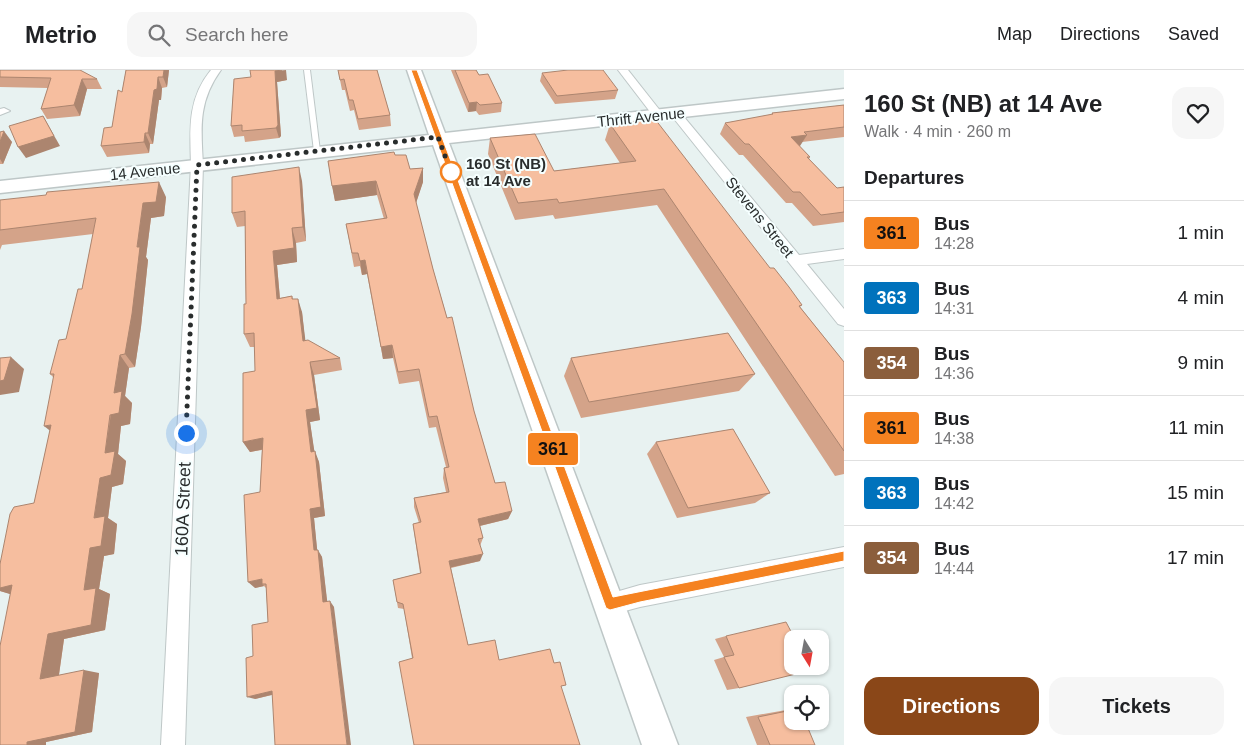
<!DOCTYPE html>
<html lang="en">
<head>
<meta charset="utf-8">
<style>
	:root { --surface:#fff; --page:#f6f6f6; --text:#202124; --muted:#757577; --line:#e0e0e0; --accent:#8a4718 }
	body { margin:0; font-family:Helvetica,sans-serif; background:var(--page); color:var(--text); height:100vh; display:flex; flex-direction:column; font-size:19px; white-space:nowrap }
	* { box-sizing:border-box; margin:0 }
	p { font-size:16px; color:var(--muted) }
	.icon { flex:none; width:28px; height:28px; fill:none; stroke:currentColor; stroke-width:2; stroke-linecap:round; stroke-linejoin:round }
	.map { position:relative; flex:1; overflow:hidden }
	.side { display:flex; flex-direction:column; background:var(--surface); width:400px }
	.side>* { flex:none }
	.badge { padding:0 10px; border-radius:4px; font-size:18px; line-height:32px }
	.needle { width:32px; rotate:169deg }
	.tools { position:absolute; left:784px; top:560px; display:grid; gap:10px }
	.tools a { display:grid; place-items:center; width:45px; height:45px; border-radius:10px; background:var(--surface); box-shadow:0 1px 4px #0004; font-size:25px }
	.you { position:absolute; width:25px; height:25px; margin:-12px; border:4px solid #fff; border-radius:50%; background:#1a73e8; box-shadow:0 0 0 8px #1a73e833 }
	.map>.badge { position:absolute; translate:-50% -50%; box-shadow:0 0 0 2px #fff }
	h2 { padding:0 20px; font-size:19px; line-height:45px }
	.round { display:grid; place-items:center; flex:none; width:52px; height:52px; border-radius:15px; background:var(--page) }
	.summary { display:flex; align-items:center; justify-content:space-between; height:85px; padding:0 20px }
	h1 { font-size:24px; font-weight:800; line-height:38px }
	.button { display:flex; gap:10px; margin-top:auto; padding:10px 20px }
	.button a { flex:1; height:58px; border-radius:15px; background:var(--accent); color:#fff; font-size:20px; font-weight:800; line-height:58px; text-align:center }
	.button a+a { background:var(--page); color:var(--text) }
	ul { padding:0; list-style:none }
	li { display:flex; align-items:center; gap:15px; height:65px; padding:0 20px; border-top:1px solid var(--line) }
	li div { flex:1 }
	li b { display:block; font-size:19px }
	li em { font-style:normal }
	li .badge { min-width:55px; font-weight:700; text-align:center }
	header { display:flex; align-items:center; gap:30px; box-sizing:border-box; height:70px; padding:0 25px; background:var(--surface); border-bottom:1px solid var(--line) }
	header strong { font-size:24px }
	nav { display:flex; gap:28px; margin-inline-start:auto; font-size:18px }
	.search { width:350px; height:45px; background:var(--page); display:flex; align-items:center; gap:12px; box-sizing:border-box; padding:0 18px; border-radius:15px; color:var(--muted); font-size:19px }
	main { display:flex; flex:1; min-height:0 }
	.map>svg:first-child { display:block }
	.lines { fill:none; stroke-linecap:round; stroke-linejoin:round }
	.lane-casing { stroke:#bec7c7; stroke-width:2 }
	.street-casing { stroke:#bec7c7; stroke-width:2 }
	.secondary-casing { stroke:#bec7c7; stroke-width:3 }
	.lane { fill:#fff; fill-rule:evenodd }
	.street { fill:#fff; fill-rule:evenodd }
	.secondary { fill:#fff; fill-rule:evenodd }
	.wall { fill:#d4a389 }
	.shaded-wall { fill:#ac856f }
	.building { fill:#f6be9f; stroke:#ac856f }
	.line { fill:#f58220; stroke:#fff }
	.walk { stroke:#292d2d; stroke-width:5; stroke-dasharray:0 9 }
	.stop-dot { fill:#fff; stroke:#f58220; stroke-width:2.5 }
	.labels { text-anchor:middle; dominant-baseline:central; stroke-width:4; stroke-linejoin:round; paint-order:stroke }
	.far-street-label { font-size:15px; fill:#292d2d; stroke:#f5ffff }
	.far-stop-label { font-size:15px; font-weight:bold; fill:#292d2d; stroke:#f5ffff; text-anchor:start }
	.street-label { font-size:18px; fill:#292d2d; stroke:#f5ffff }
</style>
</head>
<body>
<header>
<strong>Metrio</strong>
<div class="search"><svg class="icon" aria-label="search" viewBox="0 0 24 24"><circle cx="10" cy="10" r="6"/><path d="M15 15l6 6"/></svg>Search here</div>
<nav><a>Map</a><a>Directions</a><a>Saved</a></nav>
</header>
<main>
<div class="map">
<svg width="844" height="675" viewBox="0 0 844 675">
	<rect width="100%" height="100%" fill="#e8f2f1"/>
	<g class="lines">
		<g class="lane-casing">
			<polygon id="lane" points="304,0 310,0 320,81 317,83 314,81"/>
		</g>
		<g class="street-casing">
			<g id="street">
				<path d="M211,0H221C198,32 201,57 203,95L185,675H161L191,95C190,60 187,29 211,0Z"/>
				<polygon points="618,0 628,0 662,43 662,47 654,47"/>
				<polygon points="4,38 10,41 0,45 0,39"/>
				<polygon points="675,40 679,41 799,185 844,179 844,189 807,194 844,239 844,256 838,254 671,45 669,43"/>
				<polygon points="844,477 844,497 640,537 610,545 602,542 599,534 602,526 640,515"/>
			</g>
		</g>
		<g class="secondary-casing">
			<polygon id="secondary" points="407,0 421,0 445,63 844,19 844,29 449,73 678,675 642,675 433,75 0,123 0,111 429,65"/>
		</g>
		<use href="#lane" class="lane"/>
		<use href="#street" class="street"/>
		<use href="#secondary" class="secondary"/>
	</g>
	<g class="wall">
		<polygon points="0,0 97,9 102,19 87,19 80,46 47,49 41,39 48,18 0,17"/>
		<polygon points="126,0 169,0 167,17 162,18 161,30 159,30 153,74 150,74 149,83 107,87 101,76 112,57 122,22"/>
		<polygon points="338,0 377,0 390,45 391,56 359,60 354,40 350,41 345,20 342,20"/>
		<polygon points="451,0 476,0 479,5 502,33 501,42 479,45 476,41 468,42"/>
		<polygon points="542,3 618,20 615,29 555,34 540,11"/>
		<polygon points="234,9 287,10 277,12 281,66 279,68 245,72 244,66 234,67 231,56"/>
		<polygon points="844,35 844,67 802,72 799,76 810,87 809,89 837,118 844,117 844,152 813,156 792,133 786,133 743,85 739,85 720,64 725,53 771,45 772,43"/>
		<polygon points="610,54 770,198 802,235 800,237 844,292 844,404 835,406 657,135 555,149 553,145 515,150 488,84 490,68 554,101 620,93 605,70"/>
		<polygon points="0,62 12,72 3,94 0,94"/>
		<polygon points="395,85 410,99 423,98 423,112 416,133 433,199 474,341 495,413 512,441 508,449 480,456 483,468 480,476 480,491 451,498 468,575 499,590 554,593 566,615 561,616 412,588 404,539 398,538 393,510 420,503 414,462 413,454 419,453 414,437 414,428 446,422 443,408 444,398 446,397 436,357 429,358 419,311 399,314 393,288 383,289 367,204 362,205 360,196 354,197 346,154 384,149 377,125 335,131 328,91"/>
		<polygon points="302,111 306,171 296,173 297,192 277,195 280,228 292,226 293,229 302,242 305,271 340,288 342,300 314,305 320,350 310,352 314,381 319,392 325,446 314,448 317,480 322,487 327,532 334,537 272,625 255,629 253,586 268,552 266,518 264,516 255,518 262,380 250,382 243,372 255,301 255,277 250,277 244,264 246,234 245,156 237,157 232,143"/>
		<polygon points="166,127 164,146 151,148 146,187 148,190 141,257 135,297 129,298 125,326 132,333 130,354 121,356 118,384 126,391 123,414 112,417 108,448 117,454 114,484 104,486 99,519 110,524 105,560 64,569 59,605 99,603 92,662 46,672 11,524 0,521 0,494 34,433 50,361 54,308 50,304 66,269 82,219 93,164 2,175 0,180 0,130"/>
		<polygon points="571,288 755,304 739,321 581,348 564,306"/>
		<polygon points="656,372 770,423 755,433 677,448 647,384"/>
		<polygon points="726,566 812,600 739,618 727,620 714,590 724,587 715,569"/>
		<polygon points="786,640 792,640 792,651 815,675 757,675 746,647"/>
	</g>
	<g class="shaded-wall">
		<polygon points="164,0 169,0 167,17 163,7"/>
		<polygon points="286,0 287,10 277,12 281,66 279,68 276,58 275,1"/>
		<polygon points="158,7 162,18 161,30 159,30 153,74 148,63 154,20"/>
		<polygon points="82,9 87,19 80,46 74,35"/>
		<polygon points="477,32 476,41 468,42 469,33"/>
		<polygon points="43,46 60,76 26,88 18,77"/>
		<polygon points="4,61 12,72 3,94 0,89 0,72"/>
		<polygon points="145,63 150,74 149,83 144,72"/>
		<polygon points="807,65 800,76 784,78 791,67"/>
		<polygon points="299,97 302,111 306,171 303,157"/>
		<polygon points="423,98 423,112 414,139 414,124"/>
		<polygon points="376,111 377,125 335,131 332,116"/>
		<polygon points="159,112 166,127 164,146 151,148 146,187 148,190 141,257 135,297 125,284 137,177 143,133"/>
		<polygon points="292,158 296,173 297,192 277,195 281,242 277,229 273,181"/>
		<polygon points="365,190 367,204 362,205 360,191"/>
		<polygon points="298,229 302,242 307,284 303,271"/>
		<polygon points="392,275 393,288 383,289 381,277"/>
		<polygon points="120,285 129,298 125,326 132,333 130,354 121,356 118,384 126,391 123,414 112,417 108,448 117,454 114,484 104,486 99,519 110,524 105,560 64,569 58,611 40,609 48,564 84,520 100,408 105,383"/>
		<polygon points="11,287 24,299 19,322 0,325 0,311"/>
		<polygon points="310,292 314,305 320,350 310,352 316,392 311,382 306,340"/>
		<polygon points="51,355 58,367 44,356"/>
		<polygon points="263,368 269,378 250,382 243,372"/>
		<polygon points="315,381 319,392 325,446 314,448 318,488 314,480 310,439"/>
		<polygon points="512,441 508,449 475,457 478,449"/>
		<polygon points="318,480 322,487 328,538 323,532"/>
		<polygon points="483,484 480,491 448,498 449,491"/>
		<polygon points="262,509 266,514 262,514 264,516 255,518 248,512"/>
		<polygon points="12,515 13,525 0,521 0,518"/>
		<polygon points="330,531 334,537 351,675 347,675"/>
		<polygon points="84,600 99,603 92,662 46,672 46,675 27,675 27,672"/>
		<polygon points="272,621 279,623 255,629 247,627"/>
	</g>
	<g class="building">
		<polygon points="0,0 80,0 97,9 82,9 74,35 41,39 51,8 0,7"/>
		<polygon points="126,0 164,0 163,7 158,7 157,19 154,20 148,63 145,63 144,72 101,76 104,58 112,57 118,20 122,22"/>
		<polygon points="250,0 282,0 275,1 278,55 276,58 242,61 242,55 231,56 234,9 251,7"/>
		<polygon points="338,0 377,0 390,45 358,49 353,30 349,30 344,9 340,10"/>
		<polygon points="455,0 476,0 479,5 488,4 502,33 480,35 477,32 469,33"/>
		<polygon points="568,0 603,0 618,20 557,26 542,3"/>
		<polygon points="844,35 844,57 804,62 807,65 791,67 810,87 807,87 837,118 844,117 844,142 821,145 800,122 793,122 749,74 745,74 725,53 773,44 772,43"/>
		<polygon points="43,46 54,66 18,77 9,56"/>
		<polygon points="655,49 770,198 774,198 789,217 802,235 799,236 844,292 844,381 664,119 559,133 557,129 518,133 490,68 535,64 554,101 636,91 610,54"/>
		<polygon points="4,61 0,72 0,62"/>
		<polygon points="394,82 395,85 406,85 410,99 423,98 414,124 433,199 447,248 452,247 474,341 495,413 505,412 512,441 478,449 483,468 478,469 483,484 449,491 468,575 495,570 499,590 550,579 554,593 560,592 566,615 561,616 580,675 414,675 399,592 413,588 403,534 397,532 393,510 421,503 413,454 421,452 414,428 449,422 444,398 449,397 437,346 429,347 419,299 398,302 392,275 381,277 365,190 360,191 358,183 352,183 346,154 387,148 376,111 332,116 328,91"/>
		<polygon points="299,97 303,157 292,158 294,178 273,181 277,229 292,226 292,229 298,229 303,271 308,270 340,288 310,292 317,338 306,340 311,382 315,381 321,437 310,439 314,480 318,480 323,532 330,531 347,675 275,675 272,621 247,627 246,588 253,586 252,555 268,552 266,514 262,514 262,509 248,512 244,425 260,422 263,368 243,372 243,303 255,301 254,263 244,264 244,234 246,234 245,141 232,143 232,107"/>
		<polygon points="159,112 156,132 143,133 137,177 140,177 132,244 125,284 120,285 114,323 122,321 119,343 110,345 105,383 115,381 111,405 100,408 94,448 105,446 101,476 90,478 84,520 96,518 91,555 48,564 40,609 84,600 75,662 27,672 27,675 0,675 0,576 12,515 0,518 0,494 10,444 14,437 34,433 51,355 44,356 54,304 50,304 59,270 66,269 78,219 82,219 96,148 0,160 0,130 46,125 47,122"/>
		<polygon points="728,263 755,304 589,332 571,288"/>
		<polygon points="11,287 4,310 0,311 0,288"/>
		<polygon points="733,359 770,423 688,438 656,372"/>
		<polygon points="786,552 795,569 792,569 792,596 810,596 812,600 739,618 724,587 734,585 726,566"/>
		<polygon points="792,640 792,651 805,651 815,675 770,675 758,647"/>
	</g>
	<polygon class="line" points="411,0 417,0 613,527 844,481 844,491 640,532 610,540 606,538"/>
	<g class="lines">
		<polyline class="walk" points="186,363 197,95 438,67 451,102"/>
	</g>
	<circle class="stop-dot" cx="451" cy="102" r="10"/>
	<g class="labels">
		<g class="far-street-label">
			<text transform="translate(641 47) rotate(-6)">Thrift Avenue</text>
			<text transform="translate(145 101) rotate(-6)">14 Avenue</text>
			<text transform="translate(760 147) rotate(51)">Stevens Street</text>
		</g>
		<g class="far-stop-label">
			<text x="466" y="93">160 St (NB)<tspan x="466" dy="17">at 14 Ave</tspan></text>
		</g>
		<g class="street-label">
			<text transform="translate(183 439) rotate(-88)">160A Street</text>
		</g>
	</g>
</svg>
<div class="tools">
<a><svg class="needle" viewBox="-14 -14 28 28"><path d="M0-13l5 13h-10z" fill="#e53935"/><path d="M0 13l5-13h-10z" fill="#757577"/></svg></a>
<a><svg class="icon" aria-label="locate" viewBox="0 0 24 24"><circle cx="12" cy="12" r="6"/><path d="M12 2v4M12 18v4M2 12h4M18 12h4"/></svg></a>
</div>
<div class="you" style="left:186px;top:363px"></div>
<b class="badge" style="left:553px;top:379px;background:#f58220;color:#111">361</b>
</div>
<section class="side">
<div class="summary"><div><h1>160 St (NB) at 14 Ave</h1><p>Walk · 4 min · 260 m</p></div><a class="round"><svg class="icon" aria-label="heart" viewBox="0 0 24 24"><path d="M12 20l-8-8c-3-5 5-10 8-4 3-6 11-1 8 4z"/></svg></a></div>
<h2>Departures</h2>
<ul>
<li><span class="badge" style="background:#f58220;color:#111">361</span><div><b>Bus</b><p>14:28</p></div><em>1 min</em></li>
<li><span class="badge" style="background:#0072bc;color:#fff">363</span><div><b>Bus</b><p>14:31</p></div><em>4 min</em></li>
<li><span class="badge" style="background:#8b5e3c;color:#fff">354</span><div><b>Bus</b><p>14:36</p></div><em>9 min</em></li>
<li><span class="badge" style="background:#f58220;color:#111">361</span><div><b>Bus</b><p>14:38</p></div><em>11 min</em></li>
<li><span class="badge" style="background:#0072bc;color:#fff">363</span><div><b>Bus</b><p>14:42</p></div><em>15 min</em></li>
<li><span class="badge" style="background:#8b5e3c;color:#fff">354</span><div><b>Bus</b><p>14:44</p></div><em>17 min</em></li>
</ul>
<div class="button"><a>Directions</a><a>Tickets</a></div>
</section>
</main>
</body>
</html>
